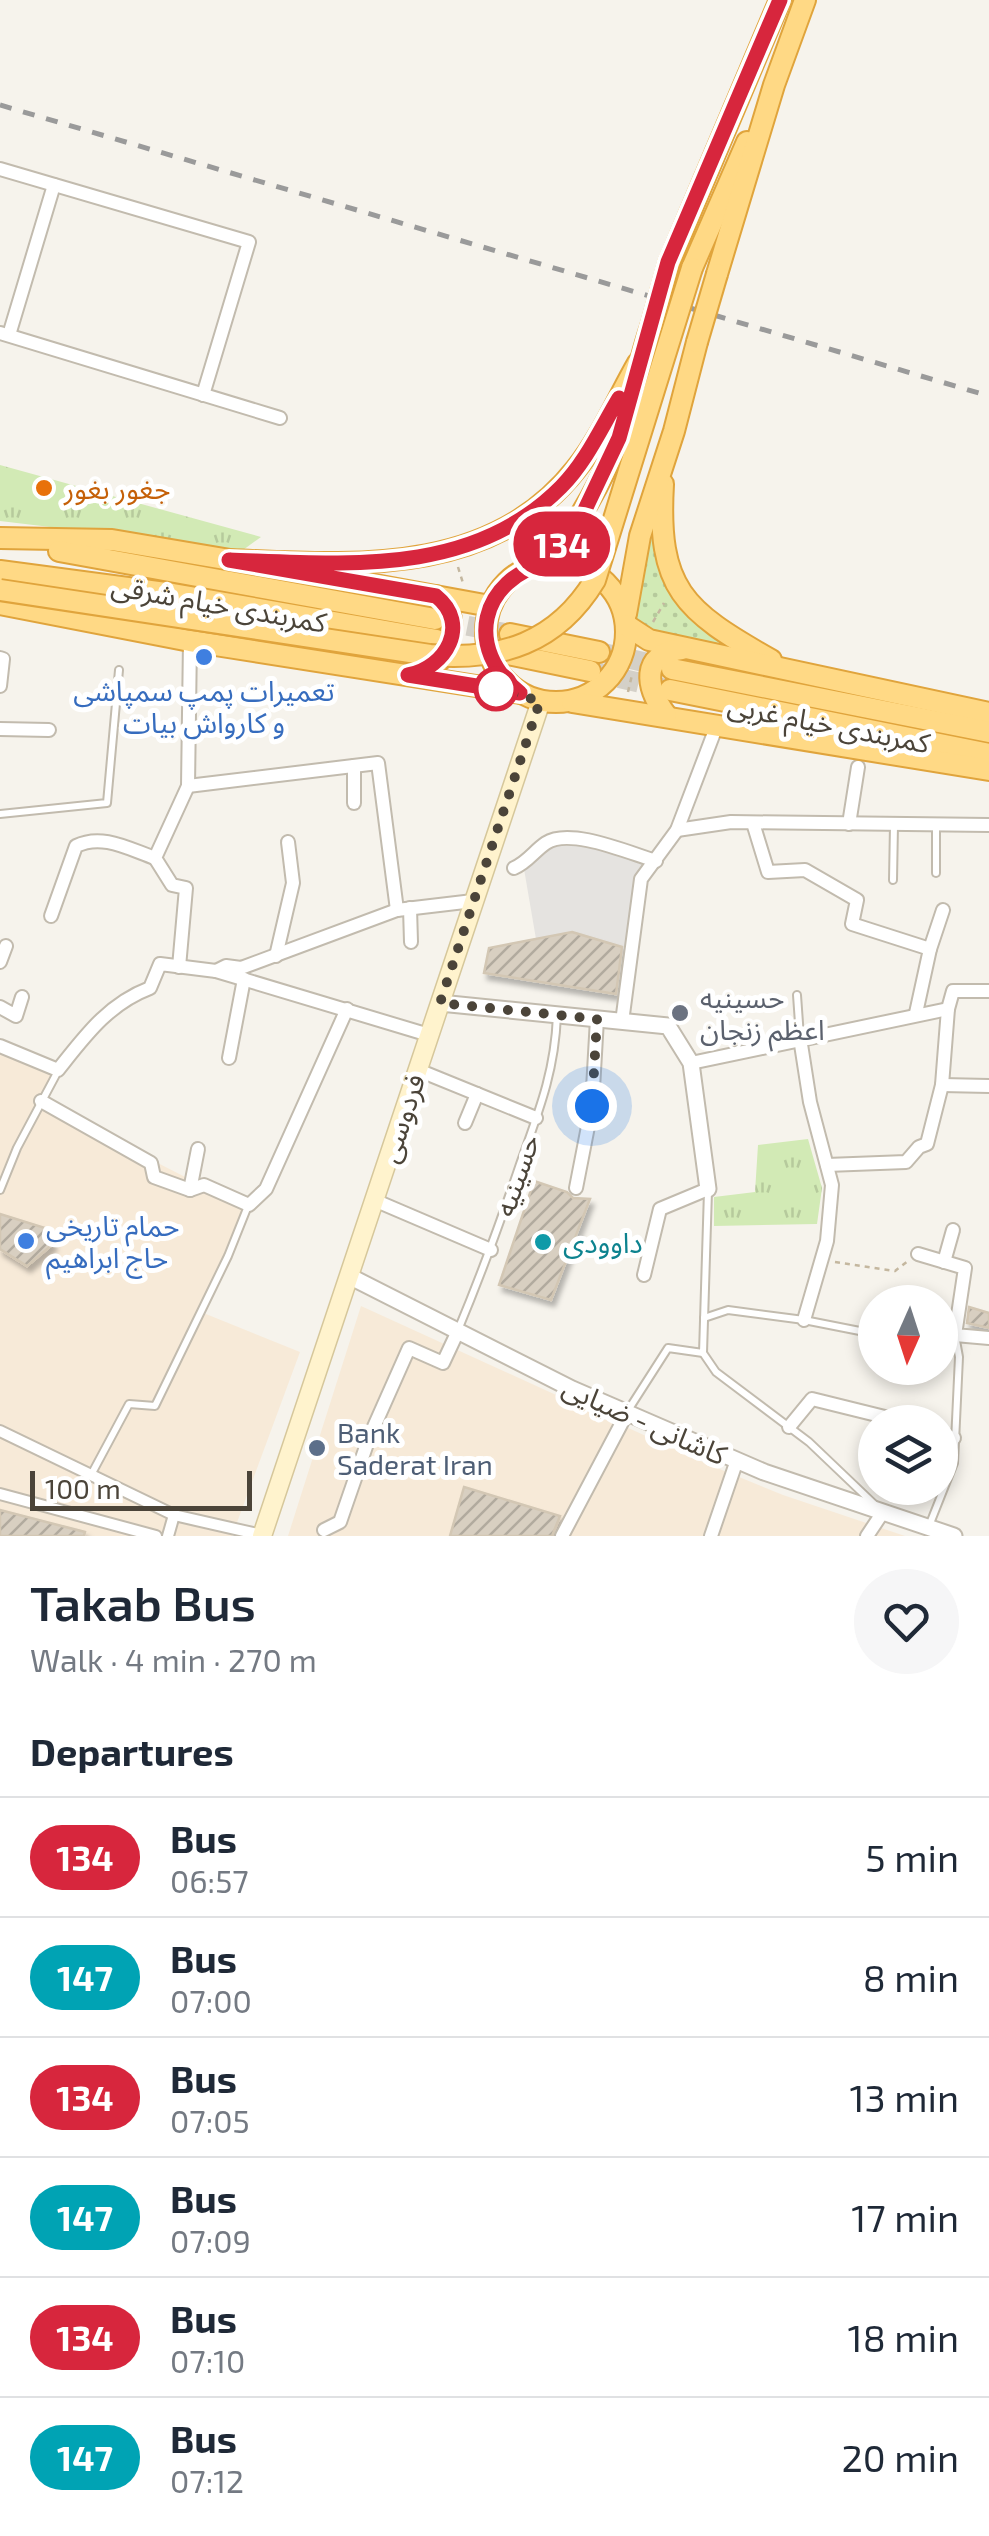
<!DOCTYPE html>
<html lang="en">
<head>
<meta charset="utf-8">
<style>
	:root { --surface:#fff; --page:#f6f6f7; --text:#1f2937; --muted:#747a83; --line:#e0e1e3 }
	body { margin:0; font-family:"Exo 2","Noto Sans Arabic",sans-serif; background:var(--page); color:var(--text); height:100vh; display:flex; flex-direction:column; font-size:38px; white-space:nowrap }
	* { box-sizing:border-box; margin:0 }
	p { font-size:32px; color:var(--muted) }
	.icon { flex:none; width:55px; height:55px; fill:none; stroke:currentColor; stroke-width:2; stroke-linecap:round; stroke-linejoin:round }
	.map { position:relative; height:1536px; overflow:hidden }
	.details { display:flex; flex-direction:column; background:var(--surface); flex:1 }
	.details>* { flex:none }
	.badge { padding:0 20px; border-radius:32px; font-size:35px; line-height:65px }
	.needle { width:65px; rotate:183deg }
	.buttons { position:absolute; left:858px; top:1285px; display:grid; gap:20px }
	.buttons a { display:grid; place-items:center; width:100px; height:100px; border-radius:50%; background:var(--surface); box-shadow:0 5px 15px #0003; font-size:50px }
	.scale { position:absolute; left:30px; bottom:25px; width:222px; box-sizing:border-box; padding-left:10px; border:5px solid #4b4439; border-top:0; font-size:28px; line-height:35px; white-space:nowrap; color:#4b4439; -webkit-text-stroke:8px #fff; paint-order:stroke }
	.you { position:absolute; width:50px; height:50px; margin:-25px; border:8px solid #fff; border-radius:50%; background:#1a73e8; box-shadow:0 0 0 15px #1a73e833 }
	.map>.badge { position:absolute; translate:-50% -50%; box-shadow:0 0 0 5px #fff }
	h2 { padding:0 30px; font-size:38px; line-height:90px }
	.round { display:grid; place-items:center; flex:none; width:105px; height:105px; border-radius:52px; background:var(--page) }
	.head { display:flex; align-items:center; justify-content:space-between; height:170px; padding:0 30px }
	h1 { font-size:48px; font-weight:600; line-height:75px }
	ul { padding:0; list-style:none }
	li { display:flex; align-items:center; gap:30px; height:120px; padding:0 30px; border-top:2px solid var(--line) }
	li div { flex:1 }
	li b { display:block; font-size:38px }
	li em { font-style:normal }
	li .badge { min-width:110px; font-weight:700; text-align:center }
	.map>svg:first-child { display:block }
	.commercial { fill:#f7ead8 }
	.grass { fill:url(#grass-dots) }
	.park { fill:url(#park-tufts) }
	.parking { fill:#e5e3e0 }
	.building { fill:url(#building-hatch); stroke:#d3c7b4; stroke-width:2.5; filter:url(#shadow) }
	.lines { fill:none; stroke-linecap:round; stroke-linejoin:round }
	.trunk-tunnel { stroke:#d4d0c8; stroke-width:20; stroke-dasharray:20 10; stroke-linecap:butt }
	.service-casing { stroke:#c2bbae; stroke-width:10 }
	.pedestrian-casing { stroke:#c2bbae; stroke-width:14 }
	.minor-casing { stroke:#c2bbae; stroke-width:16 }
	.tertiary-casing { stroke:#c2bbae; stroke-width:19 }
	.secondary-casing { stroke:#d6c79b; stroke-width:21 }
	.trunk-casing { stroke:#e0a43c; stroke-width:24 }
	.path { stroke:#c4b79f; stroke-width:2.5; stroke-dasharray:5 5; stroke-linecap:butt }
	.service { stroke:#fff; stroke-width:6 }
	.pedestrian { stroke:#fff; stroke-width:10 }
	.minor { stroke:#fff; stroke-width:12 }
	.tertiary { stroke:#fff; stroke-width:15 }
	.secondary { stroke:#fff3cd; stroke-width:18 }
	.trunk { stroke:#ffd985; stroke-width:20 }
	.rail { stroke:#9a9a9a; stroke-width:5; stroke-dasharray:12 12; stroke-linecap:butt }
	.trunk-bridge-casing { stroke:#e0a43c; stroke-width:24; stroke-linecap:butt }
	.trunk-bridge { stroke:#ffd985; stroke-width:20 }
	.line-casing { stroke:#fff; stroke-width:22 }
	.line { stroke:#d7263d; stroke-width:15 }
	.walk { stroke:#4b4439; stroke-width:10; stroke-dasharray:0 18 }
	.food-dot { fill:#e8710a; stroke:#fff; stroke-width:4 }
	.shop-dot { fill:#3f7fe0; stroke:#fff; stroke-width:4 }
	.stop-dot { fill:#fff; stroke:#d7263d; stroke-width:5 }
	.worship-dot { fill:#6b7280; stroke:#fff; stroke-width:4 }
	.culture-dot { fill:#0f9aa8; stroke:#fff; stroke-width:4 }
	.service-dot { fill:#5c6f8a; stroke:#fff; stroke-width:4 }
	.labels { text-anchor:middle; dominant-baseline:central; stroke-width:10; stroke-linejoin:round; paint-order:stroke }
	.food-label { font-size:28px; fill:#c56008; stroke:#fff; text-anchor:start }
	.street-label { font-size:28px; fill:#4b4439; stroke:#fff }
	.shop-label { font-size:28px; fill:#366cbe; stroke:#fff }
	.worship-label { font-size:28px; fill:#5b616d; stroke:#fff; text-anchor:start }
	.culture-label { font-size:28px; fill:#0d838f; stroke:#fff; text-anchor:start }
	.service-label { font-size:28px; fill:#4e5e75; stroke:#fff; text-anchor:start }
</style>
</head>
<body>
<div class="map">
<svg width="989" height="1536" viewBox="0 0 989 1536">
	<defs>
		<pattern id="grass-dots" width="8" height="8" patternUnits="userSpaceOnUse" patternTransform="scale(2.5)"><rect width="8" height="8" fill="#d2eab5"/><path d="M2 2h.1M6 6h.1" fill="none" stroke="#b6ca9c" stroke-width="1.8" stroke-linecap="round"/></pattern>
		<pattern id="park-tufts" width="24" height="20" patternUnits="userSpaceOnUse" patternTransform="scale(2.5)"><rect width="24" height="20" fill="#d2eab5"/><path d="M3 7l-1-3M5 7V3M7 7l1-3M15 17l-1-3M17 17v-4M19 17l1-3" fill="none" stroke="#b6ca9c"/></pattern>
		<pattern id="building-hatch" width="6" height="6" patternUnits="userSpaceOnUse" patternTransform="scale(2.5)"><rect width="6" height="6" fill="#d8cfc1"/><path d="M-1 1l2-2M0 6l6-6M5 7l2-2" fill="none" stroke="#b1aa9e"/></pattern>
		<filter id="shadow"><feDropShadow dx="3.5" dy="6" stdDeviation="2.5" flood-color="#0004"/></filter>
	</defs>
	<rect width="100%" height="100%" fill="#f6f3ec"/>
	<g class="commercial">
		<polygon points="0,1054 54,1073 42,1104 244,1207 201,1312 300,1352 232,1536 0,1536"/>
		<polygon points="361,1306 705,1463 783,1495 905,1536 288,1536"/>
	</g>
	<polygon class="grass" points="651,520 661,568 748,653 655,633 633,619"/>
	<g class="park">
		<polygon points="0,465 261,537 243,550 0,521"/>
		<polygon points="808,1139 822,1188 817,1224 714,1226 714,1197 755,1192 758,1145"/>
	</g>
	<polygon class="parking" points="579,839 652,865 630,957 572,932 536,939 524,869 549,841"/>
	<g class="building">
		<polygon points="572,932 622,947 616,994 484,973 489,948"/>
		<polygon points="534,1181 567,1192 573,1198 590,1199 551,1300 499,1285"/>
		<polygon points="0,1214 45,1228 53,1244 27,1266 0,1249"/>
		<polygon points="969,1307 989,1313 989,1328 967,1323"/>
		<polygon points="464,1487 560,1516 552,1536 450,1536"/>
		<polygon points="0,1510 85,1532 84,1536 0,1536"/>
	</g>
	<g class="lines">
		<g class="trunk-tunnel">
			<polyline points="438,620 510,634"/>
			<polyline points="599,652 670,668"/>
			<polyline points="590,671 666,689"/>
		</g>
		<g class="service-casing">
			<g id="service">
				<polyline points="0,814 107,803 119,670"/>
				<polyline points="936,873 936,825"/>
				<polyline points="893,880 894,825"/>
				<polyline points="797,995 800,1037"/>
				<polyline points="0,1190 17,1148 58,1071"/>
				<polyline points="704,1318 728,1310 804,1320 875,1334"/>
				<path d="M458,1330C481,1275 501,1220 520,1164C539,1111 555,1071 557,1015"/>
				<polyline points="703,1353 716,1372 809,1442 874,1504"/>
				<polyline points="627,1412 668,1348 703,1353 708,1191"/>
				<polyline points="91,1475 129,1404 155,1406 228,1256 248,1206"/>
				<polyline points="929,1526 954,1463 959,1357 955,1335 940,1340"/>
			</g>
		</g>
		<g class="pedestrian-casing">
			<g id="pedestrian">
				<polyline points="0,1431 174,1515 266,1536"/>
				<polyline points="0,1494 156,1536"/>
				<polyline points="168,1536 174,1515"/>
			</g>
		</g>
		<g class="minor-casing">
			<g id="minor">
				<polyline points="0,169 249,242 203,395"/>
				<polyline points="0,333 280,418"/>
				<polyline points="9,335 54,185"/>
				<polyline points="0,658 3,659 0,686"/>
				<polyline points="0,729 49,730"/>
				<polyline points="354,766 354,803"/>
				<polyline points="188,786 378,763 397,910"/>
				<polyline points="753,823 768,872 805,870 857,900 852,924 930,949 916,1013"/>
				<polyline points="849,824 858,767"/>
				<polyline points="677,830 731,822 989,825"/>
				<path d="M514,868C528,862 534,851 546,843C570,827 629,853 656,861"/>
				<polyline points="410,908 411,942"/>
				<path d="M51,916L76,846C102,833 129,849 155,858"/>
				<polyline points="930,949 943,910"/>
				<polyline points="276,956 293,883 288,842"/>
				<polyline points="0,962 6,946"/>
				<polyline points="179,967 186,888 172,885 155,858 188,786 190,641"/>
				<polyline points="216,971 226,966 241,968 397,910 473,901"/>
				<polyline points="0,1007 16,1016 22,997"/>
				<polyline points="622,1022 641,879 677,830 717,725"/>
				<polyline points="800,1038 810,1102 832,1185 827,1241 804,1320"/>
				<path d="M0,1046L58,1070C85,1036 108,1004 150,988L160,964L216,971L429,1035"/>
				<polyline points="229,1058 244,979"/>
				<polyline points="691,1063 948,1009"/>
				<polyline points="418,1070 536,1118"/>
				<polyline points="942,1085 989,1086"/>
				<polyline points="41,1101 151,1163 154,1177 190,1190 204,1185 249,1205 266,1189 347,1009"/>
				<polyline points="465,1123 477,1094"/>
				<polyline points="827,1165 906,1162 919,1147 927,1144 942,1085 948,1009 953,991 989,991"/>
				<polyline points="576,1188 592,1106 597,1019"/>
				<polyline points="190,1190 198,1149"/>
				<polyline points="374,1200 491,1250"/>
				<polyline points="918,1254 965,1268 955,1335 989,1338"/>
				<polyline points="944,1262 953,1230"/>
				<polyline points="644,1275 660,1209 708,1189"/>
				<polyline points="789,1427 812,1399 905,1422"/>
				<polyline points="940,1434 954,1438"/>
				<polyline points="324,1530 340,1522 369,1438 409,1348 443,1363 458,1331"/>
				<polyline points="562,1536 627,1413"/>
				<polyline points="711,1536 737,1460"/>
				<polyline points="867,1536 883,1512"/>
			</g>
		</g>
		<g class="tertiary-casing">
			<g id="tertiary">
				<polyline points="440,1003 668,1026 691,1063 708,1189"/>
				<polyline points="349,1276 572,1389 764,1472 954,1536"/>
			</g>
		</g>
		<g class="secondary-casing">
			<polyline id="secondary" points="262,1536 541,701"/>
		</g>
		<g class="trunk-casing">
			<g id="trunk">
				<polyline points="669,263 780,0"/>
				<polyline points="692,268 747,142"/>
				<polyline points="717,274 774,85 805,0"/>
				<path d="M663,484C657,589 683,610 771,660"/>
				<polyline points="0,538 112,540 242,562"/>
				<polyline points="59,551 435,619"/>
				<path d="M229,560C353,565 491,577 576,469C601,438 618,398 638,363"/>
				<path d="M549,562C577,524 601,485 618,440C632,404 638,364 651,327"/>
				<circle cx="556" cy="632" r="70"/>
				<polyline points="0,571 173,594 437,640"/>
				<polyline points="315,574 490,606"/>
				<path d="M436,596C459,614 453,637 440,660"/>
				<polyline points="0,604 190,641 520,693"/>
				<polyline points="626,614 640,536 674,431 697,342"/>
				<polyline points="626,625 649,640 989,713"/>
				<polyline points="510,634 599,652"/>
				<polyline points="508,654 590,671"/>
				<polyline points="672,669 989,732"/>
				<polyline points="670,690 989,754"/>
				<polyline points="572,702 989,770"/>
				<path d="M666,715C646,688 639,654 682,649"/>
			</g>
		</g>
		<g class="path">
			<polyline points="458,567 463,583"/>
			<polyline points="653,622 664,603"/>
			<polyline points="628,692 632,675"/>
			<polyline points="835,1262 895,1271 908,1261"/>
		</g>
		<use href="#service" class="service"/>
		<use href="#pedestrian" class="pedestrian"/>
		<use href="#minor" class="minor"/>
		<use href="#tertiary" class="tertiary"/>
		<use href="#secondary" class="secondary"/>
		<use href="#trunk" class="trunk"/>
		<polyline class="rail" points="0,105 989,396"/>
		<g class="trunk-bridge-casing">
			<g id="trunk-bridge">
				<polyline points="651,327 669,263"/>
				<polyline points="697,342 717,274"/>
				<path d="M0,590L430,655C500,661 557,643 595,580L692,268"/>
			</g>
		</g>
		<use href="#trunk-bridge" class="trunk-bridge"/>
	</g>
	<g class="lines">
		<g class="line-casing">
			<path id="line" d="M619,398C601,428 586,462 561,487C472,577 345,564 229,560L436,596C471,624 446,668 408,675L520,693C464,649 479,579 549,562L582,516L619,438L668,262L780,0"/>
		</g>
		<use href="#line" class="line"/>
		<polyline class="walk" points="496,689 540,701 440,1003 597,1019 592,1106"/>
	</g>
	<circle class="food-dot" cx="44" cy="488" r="10"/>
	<g class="shop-dot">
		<circle cx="204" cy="657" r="10"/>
		<circle cx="26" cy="1241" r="10"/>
	</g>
	<circle class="stop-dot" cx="496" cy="689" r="20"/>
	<circle class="worship-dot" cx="680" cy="1013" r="10"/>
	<circle class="culture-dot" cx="543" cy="1242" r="10"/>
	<circle class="service-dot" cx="317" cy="1448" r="10"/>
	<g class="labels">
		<g class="food-label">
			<text x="64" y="488">جغور بغور</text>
		</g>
		<g class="street-label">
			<text transform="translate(219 603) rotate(10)">کمربندی خیام شرقی</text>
			<text transform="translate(829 723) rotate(11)">کمربندی خیام غربی</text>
			<text transform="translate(401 1118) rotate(-72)">فردوسی</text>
			<text transform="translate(516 1175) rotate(-71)">حسینیه</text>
			<text transform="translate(645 1420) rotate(24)">کاشانی - ضیایی</text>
		</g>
		<g class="shop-label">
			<text x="204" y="690">تعمیرات پمپ سمپاشی<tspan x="204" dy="32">و کارواش بیات</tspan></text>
			<text x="46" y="1225" text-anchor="start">حمام تاریخی<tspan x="46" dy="32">حاج ابراهیم</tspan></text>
		</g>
		<g class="worship-label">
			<text x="700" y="997">حسینیه<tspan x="700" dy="32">اعظم زنجان</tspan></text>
		</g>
		<g class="culture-label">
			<text x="563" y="1242">داوودی</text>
		</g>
		<g class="service-label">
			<text x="337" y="1432">Bank<tspan x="337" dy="32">Saderat Iran</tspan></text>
		</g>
	</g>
</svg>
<div class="buttons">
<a><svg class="needle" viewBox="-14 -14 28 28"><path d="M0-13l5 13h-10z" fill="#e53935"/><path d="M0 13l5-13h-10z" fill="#747a83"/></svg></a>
<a><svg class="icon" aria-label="layers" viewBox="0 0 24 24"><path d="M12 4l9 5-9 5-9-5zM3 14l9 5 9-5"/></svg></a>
</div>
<div class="scale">100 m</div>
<div class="you" style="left:592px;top:1106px"></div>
<b class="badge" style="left:562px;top:544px;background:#d7263d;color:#fff">134</b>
</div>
<section class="details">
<div class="head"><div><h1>Takab Bus</h1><p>Walk · 4 min · 270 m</p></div><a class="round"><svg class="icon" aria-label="heart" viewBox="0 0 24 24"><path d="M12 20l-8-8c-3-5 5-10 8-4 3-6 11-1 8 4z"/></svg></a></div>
<h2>Departures</h2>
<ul>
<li><span class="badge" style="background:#d7263d;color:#fff">134</span><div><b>Bus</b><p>06:57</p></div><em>5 min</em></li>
<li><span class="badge" style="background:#00a3b4;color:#fff">147</span><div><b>Bus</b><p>07:00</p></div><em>8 min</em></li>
<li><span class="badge" style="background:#d7263d;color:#fff">134</span><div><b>Bus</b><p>07:05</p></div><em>13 min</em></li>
<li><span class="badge" style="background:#00a3b4;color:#fff">147</span><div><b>Bus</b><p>07:09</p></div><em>17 min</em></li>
<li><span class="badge" style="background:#d7263d;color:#fff">134</span><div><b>Bus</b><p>07:10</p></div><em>18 min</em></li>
<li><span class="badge" style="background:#00a3b4;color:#fff">147</span><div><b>Bus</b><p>07:12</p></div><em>20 min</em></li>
</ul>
</section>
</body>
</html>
